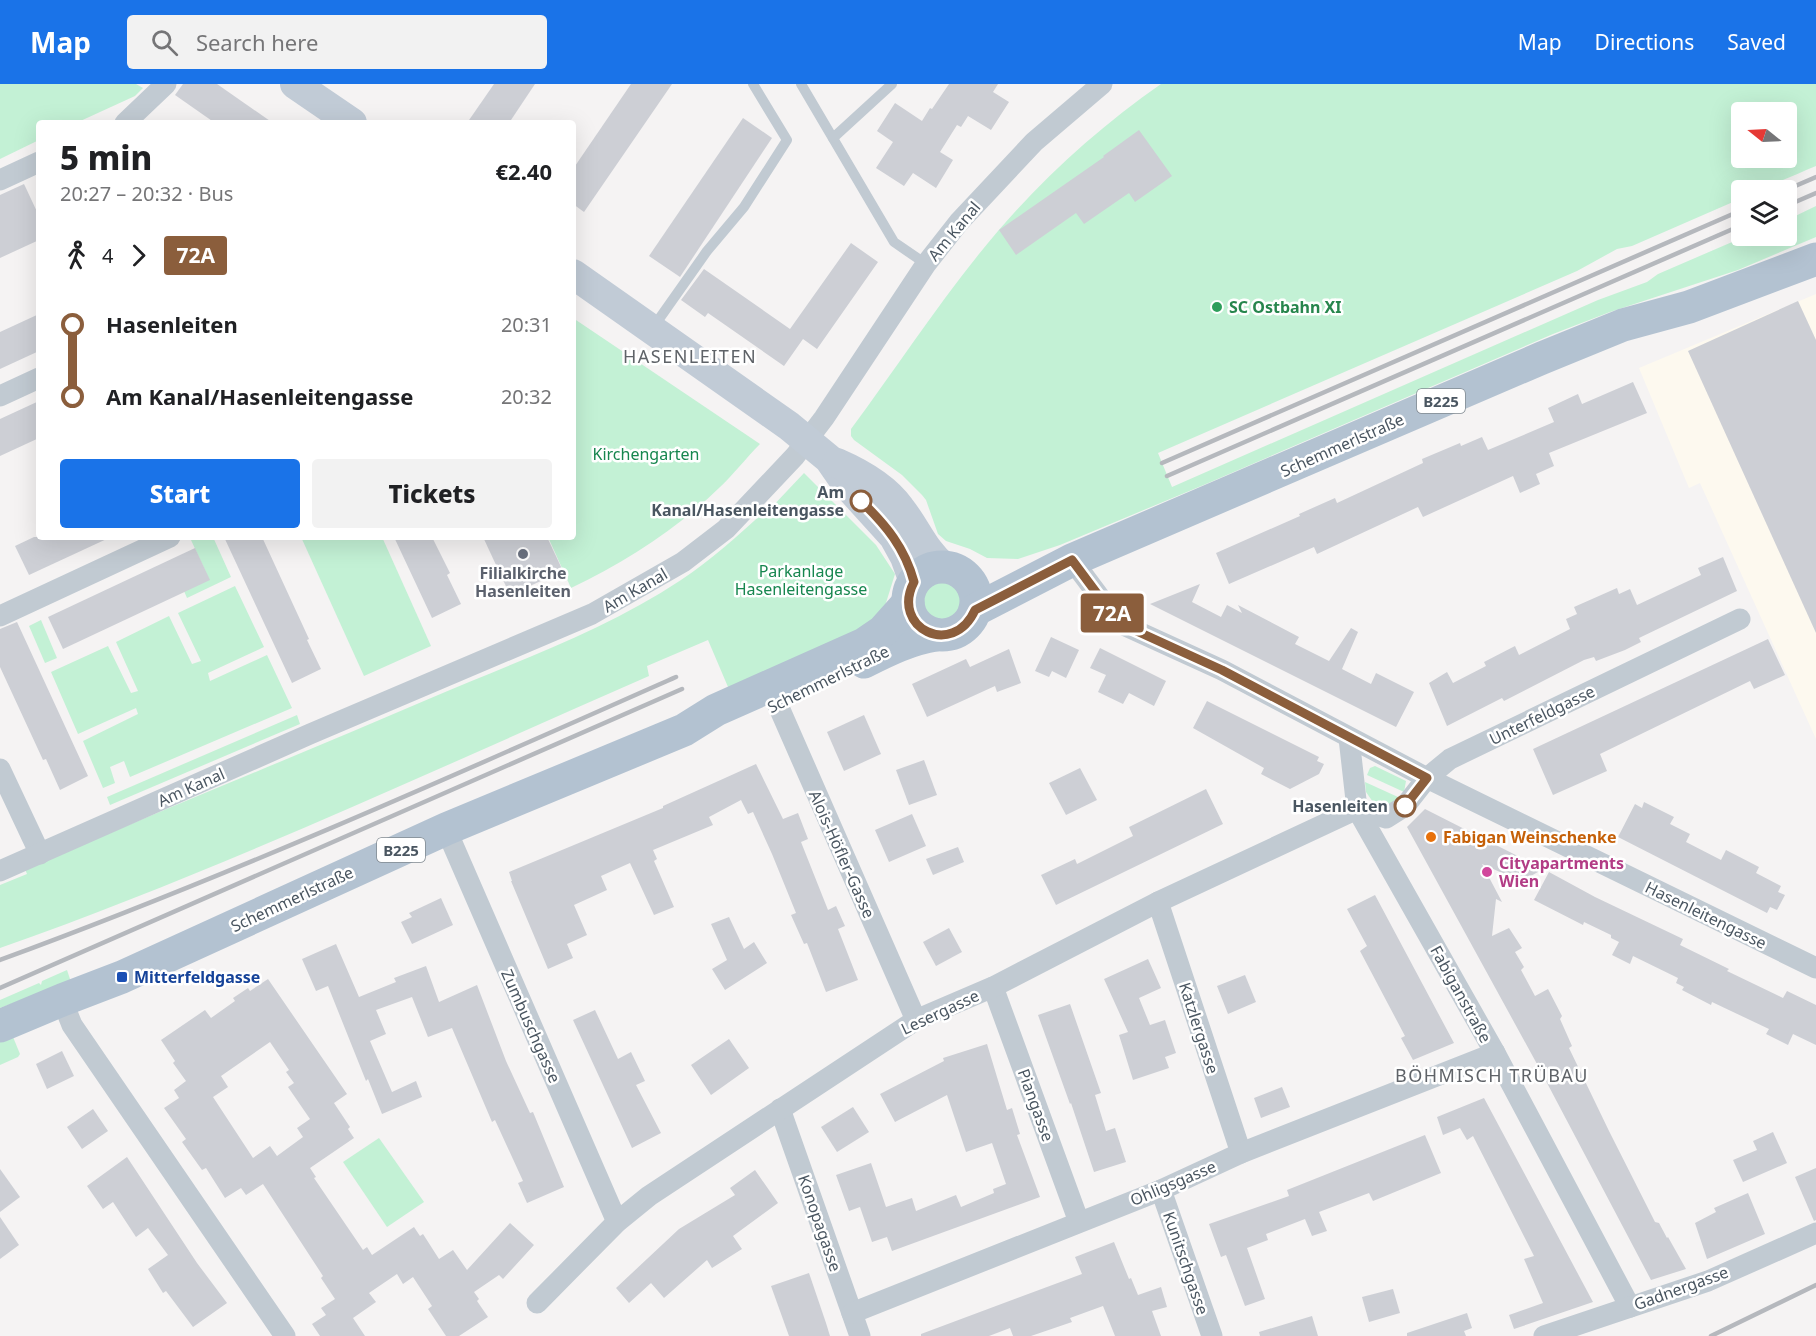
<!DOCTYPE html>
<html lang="en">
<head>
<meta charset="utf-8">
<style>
	:root { --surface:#fff; --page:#f2f2f2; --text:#202124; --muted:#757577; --accent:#1a73e8 }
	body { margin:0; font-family:"Noto Sans",sans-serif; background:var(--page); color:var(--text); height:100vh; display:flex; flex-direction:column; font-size:22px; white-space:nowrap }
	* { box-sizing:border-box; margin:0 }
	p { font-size:20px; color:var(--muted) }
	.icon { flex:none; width:33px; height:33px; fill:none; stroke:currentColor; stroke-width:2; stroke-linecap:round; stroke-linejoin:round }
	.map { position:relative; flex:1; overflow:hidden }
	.drawer { position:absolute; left:36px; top:36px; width:540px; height:420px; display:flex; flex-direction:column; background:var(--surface); border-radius:6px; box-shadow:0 6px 24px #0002 }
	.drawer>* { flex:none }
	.badge { padding:0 12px; border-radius:4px; font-size:21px; line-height:39px }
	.needle { width:39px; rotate:288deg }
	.fabs { position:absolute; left:1731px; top:18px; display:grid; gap:12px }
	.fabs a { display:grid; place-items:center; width:66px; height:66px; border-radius:6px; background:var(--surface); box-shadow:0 6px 24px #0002; font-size:30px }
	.map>.badge { position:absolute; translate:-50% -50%; box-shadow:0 0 0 3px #fff }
	.legs { display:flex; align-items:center; gap:9px; height:66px; padding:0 24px; font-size:20px }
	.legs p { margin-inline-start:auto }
	.overview { display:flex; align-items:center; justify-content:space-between; height:102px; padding:0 24px }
	h1 { font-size:33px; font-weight:800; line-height:45px }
	.action { display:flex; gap:12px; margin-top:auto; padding:12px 24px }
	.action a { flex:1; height:69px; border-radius:6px; background:var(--accent); color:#fff; font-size:24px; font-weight:800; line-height:69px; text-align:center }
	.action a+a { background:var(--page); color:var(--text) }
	ul { padding:0 24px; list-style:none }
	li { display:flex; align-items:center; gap:21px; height:72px; font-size:22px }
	li i { display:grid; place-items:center; width:9px; height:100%; margin:0 8px; background:currentColor }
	li i::after { content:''; width:15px; height:15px; margin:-8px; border:4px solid; border-radius:50%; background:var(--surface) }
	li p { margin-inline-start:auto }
	li:first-child i { background:linear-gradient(#0000 50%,currentColor 0) }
	li:last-child i { background:linear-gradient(currentColor 50%,#0000 0) }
	header { display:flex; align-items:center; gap:36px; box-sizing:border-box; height:84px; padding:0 30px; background:var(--accent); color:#fff }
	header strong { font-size:28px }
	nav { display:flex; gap:33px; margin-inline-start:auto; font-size:21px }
	.search { width:420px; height:54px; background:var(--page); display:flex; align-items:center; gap:15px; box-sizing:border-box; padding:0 21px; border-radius:6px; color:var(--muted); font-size:22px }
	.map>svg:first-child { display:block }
	.commercial { fill:#fdf9ef }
	.green { fill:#c3f1d5; fill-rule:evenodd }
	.building { fill:#cdcfd5; fill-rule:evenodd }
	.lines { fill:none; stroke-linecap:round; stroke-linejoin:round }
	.lane { stroke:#c1cad2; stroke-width:10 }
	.street { stroke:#c1cad2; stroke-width:21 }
	.secondary { stroke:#c1cbd6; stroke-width:30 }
	.primary { stroke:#b3c2d1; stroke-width:33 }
	.rail { stroke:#b5b8bd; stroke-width:4.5 }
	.line-1-casing { stroke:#fff; stroke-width:14 }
	.line-1 { stroke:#8b5e3c; stroke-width:9 }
	.leisure-dot { fill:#2e9e5b; stroke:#fff; stroke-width:2 }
	.stop-1-dot { fill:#fff; stroke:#8b5e3c; stroke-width:3 }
	.worship-dot { fill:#6b7280; stroke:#fff; stroke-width:2 }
	.food-dot { fill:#e8710a; stroke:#fff; stroke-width:2 }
	.hotel-dot { fill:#d1479c; stroke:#fff; stroke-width:2 }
	.transit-dot { fill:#1a4fb4; stroke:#fff; stroke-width:2 }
	.labels { text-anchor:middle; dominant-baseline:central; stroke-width:5; stroke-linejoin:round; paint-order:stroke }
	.shield { fill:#fff; stroke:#808990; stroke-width:1.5 }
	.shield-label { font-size:15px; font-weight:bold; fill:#4a5661 }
	.street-label { font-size:16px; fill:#4a5661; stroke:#fff }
	.leisure-label { font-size:16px; font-weight:bold; fill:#27864d; stroke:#fff; text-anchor:start }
	.park-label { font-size:16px; fill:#17864f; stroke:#fff }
	.stop-label { font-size:16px; font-weight:bold; fill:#4a5661; stroke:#fff; text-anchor:end }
	.worship-label { font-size:16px; font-weight:bold; fill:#5b616d; stroke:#fff }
	.food-label { font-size:16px; font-weight:bold; fill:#c56008; stroke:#fff; text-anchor:start }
	.hotel-label { font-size:16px; font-weight:bold; fill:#b23c85; stroke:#fff; text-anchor:start }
	.transit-label { font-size:16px; font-weight:bold; fill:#164399; stroke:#fff; text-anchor:start }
	.neighbourhood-label { font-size:18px; letter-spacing:1.5px; fill:#5f6368; stroke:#fff }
</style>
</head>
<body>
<header>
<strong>Map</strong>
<div class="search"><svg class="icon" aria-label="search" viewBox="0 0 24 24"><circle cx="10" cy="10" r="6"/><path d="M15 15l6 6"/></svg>Search here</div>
<nav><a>Map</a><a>Directions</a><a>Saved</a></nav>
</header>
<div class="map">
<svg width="1816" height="1252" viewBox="0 0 1816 1252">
	<rect width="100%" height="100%" fill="#f5f3f3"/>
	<polygon class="commercial" points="1816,210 1816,655 1700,399 1689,404 1639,284"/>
	<g class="green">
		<polygon points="0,0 136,0 143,4 135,12 76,39 39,39 39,56 0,75"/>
		<path d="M1161,0H1816V82C1793,91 1767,106 1742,106L1741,113L1733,118L1632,162L1617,165L1577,187L1158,369L1172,403L1598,216L1647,198L1658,190L1746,152H1786L1787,136L1816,122V153L1738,186L1610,228L1553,250L1206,400L1060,461L1018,475L987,474L970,465L946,457L938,450L926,416L922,411L902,391L854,356L851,352V345C900,279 945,209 998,147C1045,92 1102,41 1161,0ZM1742,28H1786V74H1742Z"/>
		<path d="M573,234L760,360C746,374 734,390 719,404C676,446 625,478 571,504L548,453H573Z"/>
		<path d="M804,389L876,461L895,490L885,522L875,543L731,610L708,556L647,582L649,592C434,686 221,786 0,864V801L27,790L25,785C160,727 296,672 431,614C515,578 604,547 681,496C712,475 740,450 768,424L770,425Z"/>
		<polygon points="197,453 213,453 231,493 187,514 184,507 209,495 191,456"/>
		<polygon points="301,453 382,453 431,562 364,592"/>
		<circle cx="941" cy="517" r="22"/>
		<polygon points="235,502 264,563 208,589 210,597 267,571 292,624 130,693 124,677 110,683 115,699 103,704 83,657 138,630 136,624 78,650 51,588 108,562 131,609 138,607 116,558 169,532 192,580 201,577 178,529"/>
		<polygon points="41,536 57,574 45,579 29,542"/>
		<polygon points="297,631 300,640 110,721 107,713"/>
		<polygon points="1375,682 1406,697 1404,708 1367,691 1370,684"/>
		<polygon points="1365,698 1398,713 1397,716 1389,722 1375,721 1366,708"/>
		<polygon points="67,886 71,898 0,924 0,916 39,899 41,901 42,897"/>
		<polygon points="0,953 13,953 20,970 18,973 0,981"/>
		<polygon points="379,1054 424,1118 387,1143 343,1078"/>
	</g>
	<g class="building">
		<polygon points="183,0 217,0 273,39 215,39 175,11"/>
		<polygon points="494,0 535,0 509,39 467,39"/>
		<polygon points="631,0 672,0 584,128 573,120 573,85"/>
		<polygon points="949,0 998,0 993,8 1009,18 991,46 968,32 961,43 957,41 940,68 953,76 936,104 913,89 904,102 876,84 893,58 877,47 895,19 922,37 930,24 932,25"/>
		<polygon points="743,34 772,54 680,193 649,172"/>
		<polygon points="1139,46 1172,92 1135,118 1129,109 1084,140 1076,129 1016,171 999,146 1104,73 1103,72"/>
		<polygon points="24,100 39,132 39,156 0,174 0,111"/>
		<polygon points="851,159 878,178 817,265 803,255 784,282 708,229 705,233 681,216 704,185 790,245"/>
		<polygon points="1798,217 1816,256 1816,549 1688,267"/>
		<polygon points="39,230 39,267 0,285 0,248"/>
		<polygon points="1633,298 1647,329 1549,369 1554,382 1536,390 1540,400 1520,409 1513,392 1423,433 1418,423 1317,470 1314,463 1229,500 1216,469 1300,432 1299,430 1335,414 1337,419 1423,379 1422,375 1460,359 1461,362 1482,353 1488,366 1554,338 1548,324 1578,310 1582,320"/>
		<polygon points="39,317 39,354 0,372 0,335"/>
		<polygon points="34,453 111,453 29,491 15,462"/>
		<polygon points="224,453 262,453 309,555 307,556 321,585 292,599"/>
		<polygon points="394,453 432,453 450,489 447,491 461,520 432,534"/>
		<polygon points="483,453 547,453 563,487 510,511"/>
		<polygon points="195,464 210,496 63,565 48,533"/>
		<polygon points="1723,473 1737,507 1639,554 1641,558 1625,566 1596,577 1594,573 1584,576 1504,617 1502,614 1447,642 1429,599 1447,588 1453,599 1486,582 1484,578 1515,562 1519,571 1570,545 1566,535 1577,530 1574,523 1617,504 1619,510 1630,505 1637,521 1701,491 1698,484"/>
		<polygon points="1200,500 1192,518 1221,533 1227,521 1242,529 1238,521 1299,553 1295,560 1329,577 1351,544 1358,548 1342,585 1371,600 1376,589 1414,608 1396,643 1150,520"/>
		<polygon points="17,538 88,692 60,706 46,675 43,676 0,583 0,545"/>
		<polygon points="1051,553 1079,566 1066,594 1052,587 1049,593 1035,587"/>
		<polygon points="1768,555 1785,591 1754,605 1750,597 1600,670 1607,687 1553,711 1533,665"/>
		<polygon points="1100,564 1166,597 1154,622 1129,609 1123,620 1098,608 1106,591 1090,584"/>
		<polygon points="1009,565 1021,599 997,608 995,602 927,633 912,600 966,575 970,583"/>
		<polygon points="1207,617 1319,673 1317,677 1324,680 1319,690 1290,705 1261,690 1264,684 1193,644"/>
		<polygon points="864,631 881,670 844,687 827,648"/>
		<polygon points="924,676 937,711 909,721 896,686"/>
		<polygon points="756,680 783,735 798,729 808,755 801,758 828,826 836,822 845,842 838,845 858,896 826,908 807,859 804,860 791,831 796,829 772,770 753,728 748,730 741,716 709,733 713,741 653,766 657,775 654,777 674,823 654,831 630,779 601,792 607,806 574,821 587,851 567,860 573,874 548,885 511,797 512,797 509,788 663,724 663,722"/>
		<polygon points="1080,684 1097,716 1066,731 1049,699"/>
		<polygon points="1206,705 1223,740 1056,821 1041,791 1075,775 1077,780 1133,752 1129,743"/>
		<polygon points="1644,718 1674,733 1670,740 1690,750 1686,758 1721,776 1726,766 1759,783 1756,789 1781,802 1778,808 1785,811 1777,826 1770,823 1767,829 1618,753 1635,720 1642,724"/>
		<polygon points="1425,725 1543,785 1524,796 1511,790 1509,792 1482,780 1502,818 1496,815 1492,852 1509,844 1522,864 1515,868 1524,883 1521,886 1535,912 1548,905 1562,932 1560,935 1572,962 1569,964 1609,1047 1655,1138 1659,1139 1667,1154 1668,1153 1686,1185 1651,1196 1537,980 1407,743"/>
		<polygon points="912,730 926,762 889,778 875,746"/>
		<polygon points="958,763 964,778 933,791 926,775"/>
		<polygon points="1549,788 1595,813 1683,855 1680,861 1729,885 1727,887 1783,914 1787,907 1816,921 1816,961 1793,950 1788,961 1766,950 1769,945 1712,918 1711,921 1682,906 1684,903 1676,899 1678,894 1633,872 1630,880 1612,871 1619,858 1611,854 1611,851 1584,838 1583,841 1534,816"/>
		<polygon points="1375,811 1454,959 1413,976 1401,954 1405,952 1360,867 1367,862 1347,825"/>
		<polygon points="441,814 453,841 412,860 401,838 412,833 409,829"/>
		<polygon points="729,833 744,865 754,858 767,879 725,906 712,885 727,876 711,840"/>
		<polygon points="949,844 962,868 936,882 923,858"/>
		<polygon points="336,860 359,913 396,898 394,894 426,882 439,918 477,901 506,977 530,1029 533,1028 564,1103 527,1119 518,1099 523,1097 495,1036 492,1038 452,944 428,953 412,913 376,926 386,950 370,957 392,1008 416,997 422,1013 382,1030 368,995 366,997 328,902 316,907 302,875"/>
		<polygon points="1148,875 1161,904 1139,914 1150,941 1165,936 1176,969 1165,973 1169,984 1133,996 1119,951 1128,948 1104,895"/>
		<polygon points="1245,891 1256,918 1228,930 1217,902"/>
		<path d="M268,895L347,1010L334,1019L350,1043L348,1045L354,1054L310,1084L316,1093L314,1094L363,1166L367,1163L372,1171L414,1143L420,1152L423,1150L439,1175L453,1166L467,1186L510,1139L534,1161L503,1195L499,1191L474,1208L479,1215L477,1217L488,1233L459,1252H446L428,1225L432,1222L413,1193L403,1200L397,1190L369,1209L376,1218L353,1234L365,1252H320L312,1240L326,1231L321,1224L335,1215L321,1194L323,1192L263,1100L246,1111L241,1104L225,1114L206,1084L202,1086L182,1058L186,1055L164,1024L179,1014L174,1006L186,997L173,979L175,977L161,956L205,926L211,934L235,917L233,914L248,904L250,907ZM270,958L289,986L286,988L294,999L288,1003L310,1035L297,1044L303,1053L277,1072L270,1062L253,1074L213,1013L228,1003L221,992Z"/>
		<polygon points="1070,920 1101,1009 1095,1011 1106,1047 1115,1044 1126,1078 1094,1088 1071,1019 1070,1020 1038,931"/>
		<polygon points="595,926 618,975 631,968 645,997 636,1001 661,1049 632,1064 573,936"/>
		<polygon points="729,955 749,984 711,1011 691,981"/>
		<polygon points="987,960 1007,1026 1012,1024 1020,1050 1017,1051 1040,1113 892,1167 887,1153 872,1158 860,1123 849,1127 836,1091 871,1079 886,1123 912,1114 916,1127 956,1111 961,1123 994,1109 993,1105 1006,1100 992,1059 966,1068 947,1011 895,1038 880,1010 944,977 943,974"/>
		<polygon points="62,967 74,992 47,1005 36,980"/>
		<polygon points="1282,1003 1290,1023 1261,1034 1254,1014"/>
		<polygon points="1484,1014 1593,1218 1514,1245 1509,1231 1543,1219 1524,1175 1534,1172 1473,1052 1467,1056 1460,1044 1443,1051 1437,1033"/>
		<polygon points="853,1023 869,1048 837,1068 821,1043"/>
		<polygon points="93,1025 108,1047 82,1065 67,1043"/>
		<polygon points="1773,1048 1787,1079 1743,1098 1733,1076 1757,1066 1753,1057"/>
		<polygon points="1425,1051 1441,1089 1373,1117 1369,1109 1319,1128 1327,1147 1312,1152 1305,1135 1266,1150 1268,1156 1247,1164 1265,1215 1245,1222 1226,1171 1221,1173 1209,1140 1289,1112 1287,1106"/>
		<polygon points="127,1073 197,1179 227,1219 193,1243 166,1207 163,1209 148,1185 168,1171 148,1144 136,1153 113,1118 103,1125 87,1102"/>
		<polygon points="1816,1084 1816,1136 1814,1137 1795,1093"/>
		<polygon points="0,1085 20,1113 0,1128"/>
		<polygon points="755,1086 778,1119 733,1152 742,1165 712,1184 707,1176 664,1214 651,1199 629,1219 616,1204 679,1145 735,1111 730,1104"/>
		<polygon points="1748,1109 1765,1150 1707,1175 1695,1139 1716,1128 1714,1124"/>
		<polygon points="0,1133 19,1161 0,1175"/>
		<polygon points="1114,1158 1129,1195 1131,1194 1138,1211 1161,1203 1167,1223 1152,1227 1161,1252 1115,1252 1103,1222 1070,1234 1072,1238 1031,1252 1013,1252 1010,1244 989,1252 921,1252 921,1250 1082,1190 1075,1173"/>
		<polygon points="809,1189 826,1239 830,1252 789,1252 771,1202"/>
		<polygon points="1393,1205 1400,1229 1369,1238 1362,1213"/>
		<polygon points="1467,1229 1472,1244 1464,1247 1466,1252 1407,1252 1407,1249"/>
		<polygon points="1312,1232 1318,1252 1260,1252 1259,1248"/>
	</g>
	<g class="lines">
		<g class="lane">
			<polyline points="801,0 894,158 926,180"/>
			<polyline points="833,54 892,0"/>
			<polyline points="652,245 707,167 744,123 787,56 753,0"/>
		</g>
		<g class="street">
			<polyline points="125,39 166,0"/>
			<polyline points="0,96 39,78"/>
			<polyline points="0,312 39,294"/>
			<polyline points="1072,476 1119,539 1222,586 1427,694 1816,884"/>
			<polyline points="0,532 170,453"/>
			<polyline points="770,603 916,936"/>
			<polyline points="1349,654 1357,725 1495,969 1630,1223"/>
			<polyline points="0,685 40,770"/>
			<polyline points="1357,725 1386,734 1405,722 1427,694 1450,675 1740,535"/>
			<polyline points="446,745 617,1138"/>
			<polyline points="0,787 310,650 592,530 683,478 726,445 795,372 824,334 926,180 959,138 1034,58 1102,0"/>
			<polyline points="1158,818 1241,1069"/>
			<polyline points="993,903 1079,1138"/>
			<polyline points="62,916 72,941 285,1252"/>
			<polyline points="780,1025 860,1252"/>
			<polyline points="1161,1106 1212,1252"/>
			<polyline points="537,1219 617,1138 649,1112 916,936 993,903 1158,818 1357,725"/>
			<polyline points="852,1229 1161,1106 1241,1069 1495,969"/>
			<polyline points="1544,1252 1708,1197 1816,1149"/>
		</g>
		<g class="secondary">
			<polyline points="295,0 352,39"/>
			<polyline points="573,190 789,342 829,375 847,401 894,453 905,473 914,498"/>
			<path d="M837,379C860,389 885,403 900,424C916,444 924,467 944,483"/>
		</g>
		<g class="primary">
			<circle cx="942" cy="517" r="34"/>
			<polyline points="975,526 1072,476 1542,274 1623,241 1689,223 1816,175"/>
			<path d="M864,578C888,566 910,555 936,551"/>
			<polyline points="0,942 62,916 122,893 446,745 684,646 716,626 864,560 883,547 908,519"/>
		</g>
		<g class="rail">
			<polyline points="1786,106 1816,93"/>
			<polyline points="1786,122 1816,109"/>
			<polyline points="1162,379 1742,126"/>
			<polyline points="1167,392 1742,141"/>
			<path d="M0,876C229,792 453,692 676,593"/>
			<polyline points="0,904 682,605"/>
			<polyline points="1711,1252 1816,1201"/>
		</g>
	</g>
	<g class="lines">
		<g class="line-1-casing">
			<path id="line-1" d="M861,417C886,441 905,464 914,498C890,544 953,575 975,526L1072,476L1119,539L1222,586L1427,694L1405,722"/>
		</g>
		<use href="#line-1" class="line-1"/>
	</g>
	<circle class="leisure-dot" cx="1217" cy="223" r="6"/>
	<g class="stop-1-dot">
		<circle cx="861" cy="417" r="10"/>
		<circle cx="1405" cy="722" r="10"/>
	</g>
	<circle class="worship-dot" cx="523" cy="470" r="6"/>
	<circle class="food-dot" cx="1431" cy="753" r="6"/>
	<circle class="hotel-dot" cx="1487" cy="788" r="6"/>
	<rect class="transit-dot" x="116" y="887" width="12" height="12" rx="3"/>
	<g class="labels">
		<g class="shield">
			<rect x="1417" y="305" width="48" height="24" rx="4.5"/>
			<rect x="377" y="754" width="48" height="24" rx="4.5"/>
		</g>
		<g class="shield-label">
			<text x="1441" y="317">B225</text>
			<text x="401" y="766">B225</text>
		</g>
		<g class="street-label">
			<text transform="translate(954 147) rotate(-50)">Am Kanal</text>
			<text transform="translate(1342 361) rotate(-24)">Schemmerlstraße</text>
			<text transform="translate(635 506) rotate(-30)">Am Kanal</text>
			<text transform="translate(828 595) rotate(-26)">Schemmerlstraße</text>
			<text transform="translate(1542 631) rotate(-26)">Unterfeldgasse</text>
			<text transform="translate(191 703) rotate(-24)">Am Kanal</text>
			<text transform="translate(842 770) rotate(66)">Alois-Höfler-Gasse</text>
			<text transform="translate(292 815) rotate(-25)">Schemmerlstraße</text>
			<text transform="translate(1706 831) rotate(26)">Hasenleitengasse</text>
			<text transform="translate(1461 910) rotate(61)">Fabiganstraße</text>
			<text transform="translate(940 928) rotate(-25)">Lesergasse</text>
			<text transform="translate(531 942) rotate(66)">Zumbuschgasse</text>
			<text transform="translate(1199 944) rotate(72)">Katzlergasse</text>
			<text transform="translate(1036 1021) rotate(70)">Piangasse</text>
			<text transform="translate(1173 1099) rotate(-23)">Ohligsgasse</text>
			<text transform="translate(820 1139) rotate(71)">Konopagasse</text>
			<text transform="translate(1186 1179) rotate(71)">Kunitschgasse</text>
			<text transform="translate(1681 1204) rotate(-20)">Gadnergasse</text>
		</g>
		<g class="leisure-label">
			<text x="1229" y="223">SC Ostbahn XI</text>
		</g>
		<g class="park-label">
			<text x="646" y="370">Kirchengarten</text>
			<text x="801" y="487">Parkanlage<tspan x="801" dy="18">Hasenleitengasse</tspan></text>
		</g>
		<g class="stop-label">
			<text x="844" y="408">Am<tspan x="844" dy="18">Kanal/Hasenleitengasse</tspan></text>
			<text x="1388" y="722">Hasenleiten</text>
		</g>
		<g class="worship-label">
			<text x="523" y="489">Filialkirche<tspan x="523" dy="18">Hasenleiten</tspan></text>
		</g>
		<g class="food-label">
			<text x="1443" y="753">Fabigan Weinschenke</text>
		</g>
		<g class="hotel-label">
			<text x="1499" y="779">Cityapartments<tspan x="1499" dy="18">Wien</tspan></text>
		</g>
		<g class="transit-label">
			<text x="134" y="893">Mitterfeldgasse</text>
		</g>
		<g class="neighbourhood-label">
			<text x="690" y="272">HASENLEITEN</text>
			<text x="1492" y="991">BÖHMISCH TRÜBAU</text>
		</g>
	</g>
</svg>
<div class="fabs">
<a><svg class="needle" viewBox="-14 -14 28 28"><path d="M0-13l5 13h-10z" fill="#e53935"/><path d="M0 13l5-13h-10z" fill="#757577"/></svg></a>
<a><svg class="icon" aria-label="layers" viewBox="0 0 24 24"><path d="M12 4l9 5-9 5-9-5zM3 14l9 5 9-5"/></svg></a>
</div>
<b class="badge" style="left:1112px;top:529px;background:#8b5e3c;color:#fff">72A</b>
<section class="drawer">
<div class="overview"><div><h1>5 min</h1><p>20:27 – 20:32 · Bus</p></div><b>€2.40</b></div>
<div class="legs"><svg class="icon" aria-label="walk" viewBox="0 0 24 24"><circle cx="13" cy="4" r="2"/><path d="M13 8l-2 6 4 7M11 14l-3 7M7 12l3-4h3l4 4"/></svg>4<svg class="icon" aria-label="forward" viewBox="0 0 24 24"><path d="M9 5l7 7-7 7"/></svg><b class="badge" style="background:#8b5e3c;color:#fff">72A</b></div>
<ul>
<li><i style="color:#8b5e3c"></i><b>Hasenleiten</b><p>20:31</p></li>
<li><i style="color:#8b5e3c"></i><b>Am Kanal/Hasenleitengasse</b><p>20:32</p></li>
</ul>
<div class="action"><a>Start</a><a>Tickets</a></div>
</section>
</div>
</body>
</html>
